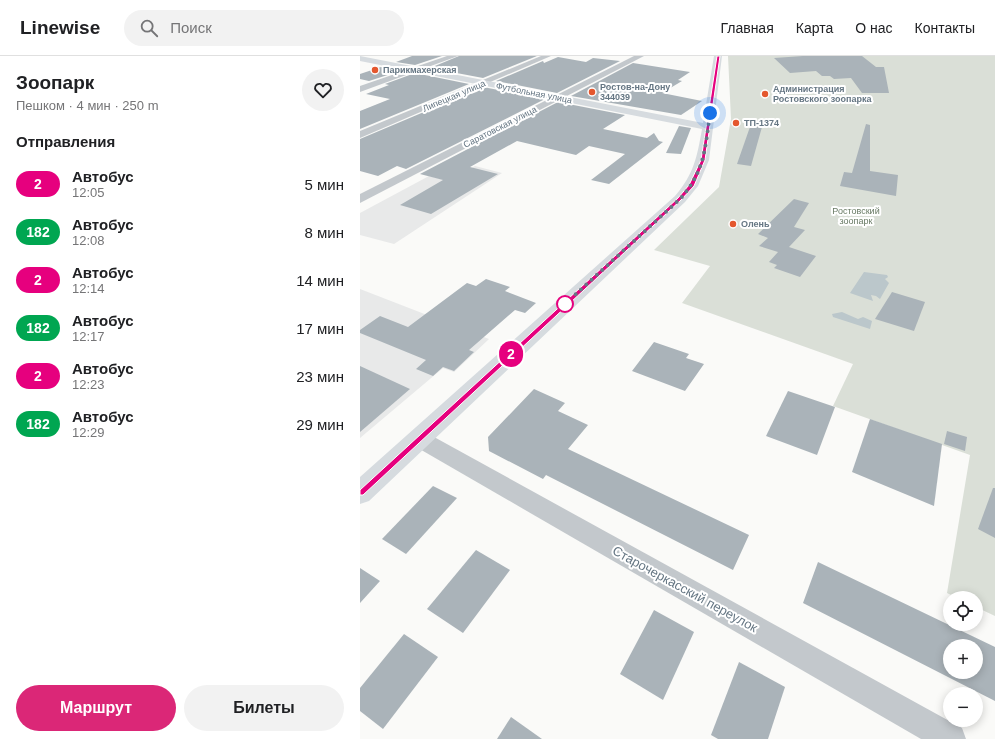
<!DOCTYPE html>
<html lang="ru">
<head>
<meta charset="utf-8">
<style>
	:root { --surface:#fff; --page:#f2f2f2; --text:#202124; --muted:#757577; --line:#e0e0e0; --accent:#db2777 }
	body { margin:0; font-family:Arial,sans-serif; background:var(--page); color:var(--text); height:100vh; display:flex; flex-direction:column; font-size:15px; white-space:nowrap }
	* { box-sizing:border-box; margin:0 }
	p { font-size:13px; color:var(--muted) }
	.icon { flex:none; width:22px; height:22px; fill:none; stroke:currentColor; stroke-width:2; stroke-linecap:round; stroke-linejoin:round }
	.map { position:relative; flex:1; overflow:hidden }
	.drawer { display:flex; flex-direction:column; background:var(--surface); width:360px }
	.drawer>* { flex:none }
	.badge { padding:0 8px; border-radius:13px; font-size:14px; line-height:26px }
	.controls { position:absolute; left:583px; top:535px; display:grid; gap:8px }
	.controls a { display:grid; place-items:center; width:40px; height:40px; border-radius:50%; background:var(--surface); box-shadow:0 2px 10px #0003; font-size:20px }
	.you { position:absolute; width:20px; height:20px; margin:-10px; border:3px solid #fff; border-radius:50%; background:#1a73e8; box-shadow:0 0 0 6px #1a73e833 }
	.map>.badge { position:absolute; translate:-50% -50%; box-shadow:0 0 0 2px #fff }
	h2 { padding:0 16px; font-size:15px; line-height:36px }
	.round { display:grid; place-items:center; flex:none; width:42px; height:42px; border-radius:21px; background:var(--page) }
	.head { display:flex; align-items:center; justify-content:space-between; height:68px; padding:0 16px }
	h1 { font-size:19px; font-weight:600; line-height:30px }
	.button { display:flex; gap:8px; margin-top:auto; padding:8px 16px }
	.button a { flex:1; height:46px; border-radius:24px; background:var(--accent); color:#fff; font-size:16px; font-weight:600; line-height:46px; text-align:center }
	.button a+a { background:var(--page); color:var(--text) }
	ul { padding:0; list-style:none }
	li { display:flex; align-items:center; gap:12px; height:48px; padding:0 16px }
	li div { flex:1 }
	li b { display:block; font-size:15px }
	li em { font-style:normal }
	li .badge { min-width:44px; font-weight:700; text-align:center }
	header { display:flex; align-items:center; gap:24px; box-sizing:border-box; height:56px; padding:0 20px; background:var(--surface); border-bottom:1px solid var(--line) }
	header strong { font-size:19px }
	nav { display:flex; gap:22px; margin-inline-start:auto; font-size:14px }
	.search { width:280px; height:36px; background:var(--page); display:flex; align-items:center; gap:10px; box-sizing:border-box; padding:0 14px; border-radius:22px; color:var(--muted); font-size:15px }
	main { display:flex; flex:1; min-height:0 }
	.map>svg:first-child { display:block }
	.built { fill:#e8e9e9 }
	.green { fill:#dadfd7 }
	.water { fill:#bbc7cb }
	.building { fill:#aab3b9; fill-rule:evenodd }
	.lines { fill:none; stroke-linecap:round; stroke-linejoin:round }
	.minor { fill:#c3c8cc; fill-rule:evenodd }
	.major { fill:#d6dbdf; fill-rule:evenodd }
	.line { fill:#e6007e; stroke:#fff }
	.walk { stroke:#657683; stroke-width:4; stroke-dasharray:0 7.2 }
	.poi-dot { fill:#e4572e; stroke:#fff; stroke-width:1.5 }
	.stop-dot { fill:#fff; stroke:#e6007e; stroke-width:2 }
	.labels { text-anchor:middle; dominant-baseline:central; stroke-width:4; stroke-linejoin:round; paint-order:stroke }
	.far-poi-label { font-size:9px; font-weight:bold; fill:#657683; stroke:#fff; text-anchor:start }
	.far-street-label { font-size:9px; fill:#657683; stroke:#fff }
	.far-park-label { font-size:9px; fill:#687a64; stroke:#fff }
	.near-street-label { font-size:13px; fill:#657683; stroke:#fff }
</style>
</head>
<body>
<header>
<strong>Linewise</strong>
<div class="search"><svg class="icon" aria-label="search" viewBox="0 0 24 24"><circle cx="10" cy="10" r="6"/><path d="M15 15l6 6"/></svg>Поиск</div>
<nav><a>Главная</a><a>Карта</a><a>О нас</a><a>Контакты</a></nav>
</header>
<main>
<section class="drawer">
<div class="head"><div><h1>Зоопарк</h1><p>Пешком · 4 мин · 250 m</p></div><a class="round"><svg class="icon" aria-label="heart" viewBox="0 0 24 24"><path d="M12 20l-8-8c-3-5 5-10 8-4 3-6 11-1 8 4z"/></svg></a></div>
<h2>Отправления</h2>
<ul>
<li><span class="badge" style="background:#e6007e;color:#fff">2</span><div><b>Автобус</b><p>12:05</p></div><em>5 мин</em></li>
<li><span class="badge" style="background:#00a651;color:#fff">182</span><div><b>Автобус</b><p>12:08</p></div><em>8 мин</em></li>
<li><span class="badge" style="background:#e6007e;color:#fff">2</span><div><b>Автобус</b><p>12:14</p></div><em>14 мин</em></li>
<li><span class="badge" style="background:#00a651;color:#fff">182</span><div><b>Автобус</b><p>12:17</p></div><em>17 мин</em></li>
<li><span class="badge" style="background:#e6007e;color:#fff">2</span><div><b>Автобус</b><p>12:23</p></div><em>23 мин</em></li>
<li><span class="badge" style="background:#00a651;color:#fff">182</span><div><b>Автобус</b><p>12:29</p></div><em>29 мин</em></li>
</ul>
<div class="button"><a>Маршрут</a><a>Билеты</a></div>
</section>
<div class="map">
<svg width="635" height="683" viewBox="0 0 635 683">
	<rect width="100%" height="100%" fill="#fafaf8"/>
	<g class="built">
		<polygon points="115,110 142,117 34,188 0,179 0,157 69,120 89,125"/>
		<polygon points="0,233 129,283 94,316 83,312 0,382"/>
	</g>
	<polygon class="green" points="368,0 635,0 635,560 616,551 616,542 597,542 587,537 610,399 473,350 493,308 322,247 350,210 294,194 359,131 371,63"/>
	<g class="water">
		<polygon points="504,216 527,219 528,221 525,223 529,227 520,243 516,240 511,239 513,245 490,237"/>
		<polygon points="482,256 498,263 503,261 512,265 510,273 473,261 472,258"/>
	</g>
	<g class="building">
		<polygon points="52,0 82,0 55,9 36,6"/>
		<polygon points="99,0 177,0 123,22 70,12"/>
		<polygon points="443,0 502,0 516,11 524,11 529,37 502,37 491,22 474,23 470,20 462,20 456,15 430,17 414,2"/>
		<polygon points="198,1 226,6 233,2 260,5 197,37 136,25 183,5 184,7"/>
		<polygon points="273,7 330,16 318,24 322,25 302,37 342,45 321,59 211,40"/>
		<polygon points="21,11 40,15 9,25 0,23 0,18"/>
		<polygon points="55,17 109,28 0,73 0,55 30,43 6,38 29,29 25,28"/>
		<polygon points="123,31 185,43 46,113 37,110 18,120 0,115 0,83"/>
		<polygon points="198,46 265,59 243,73 287,82 294,77 299,85 303,86 249,128 231,124 265,98 229,90 216,99 157,85 110,111 138,118 71,158 40,149 83,124 60,118"/>
		<polygon points="391,68 402,71 391,110 377,108"/>
		<polygon points="506,68 510,69 510,115 538,119 536,140 480,130 484,116 492,117"/>
		<polygon points="319,70 331,72 321,98 306,97"/>
		<polygon points="434,143 449,147 434,171 445,174 429,191 456,200 440,221 414,212 417,209 409,206 418,196 399,190 408,182 398,178"/>
		<polygon points="126,223 150,231 145,235 176,247 165,257 155,254 109,294 114,296 94,315 83,311 73,320 56,313 66,304 0,277 0,274 20,260 48,271 107,227 116,230"/>
		<polygon points="532,236 565,246 554,275 515,263"/>
		<polygon points="294,286 329,298 326,302 344,308 325,335 272,315"/>
		<polygon points="0,310 50,333 0,376"/>
		<polygon points="174,333 205,347 198,355 228,369 208,393 389,479 373,514 186,419 183,423 129,395 128,381"/>
		<polygon points="428,335 475,351 457,399 406,380"/>
		<polygon points="510,363 582,388 574,450 492,416"/>
		<polygon points="587,375 607,381 605,395 584,388"/>
		<polygon points="73,430 97,442 46,498 22,483"/>
		<polygon points="633,432 635,432 635,482 618,473"/>
		<polygon points="116,494 150,514 103,577 67,553"/>
		<path d="M458,506L635,591V645L443,547ZM590,590H616V616H590Z"/>
		<polygon points="0,512 20,525 0,547"/>
		<polygon points="294,554 334,576 303,644 260,618"/>
		<polygon points="44,578 78,601 23,673 0,655 0,632"/>
		<polygon points="379,606 425,631 408,683 358,683 351,679"/>
		<polygon points="151,661 182,683 137,683"/>
	</g>
	<g class="lines">
		<g class="minor">
			<polygon points="87,0 98,0 0,36 0,30"/>
			<polygon points="181,0 191,0 0,82 0,75"/>
			<polygon points="274,0 284,0 0,147 0,138"/>
			<polygon points="58,374 65,376 602,672 606,683 561,683 51,388 48,382 51,376"/>
		</g>
		<path class="major" d="M0,0L343,67L354,0H362L349,104L338,130L325,146L9,445L0,448V421L315,140C334,118 337,101 342,73L0,5Z"/>
	</g>
	<polygon class="line" points="357,0 360,0 345,104 334,130 321,144 3,439 0,439 0,434 318,142 329,129 341,104"/>
	<g class="lines">
		<path class="walk" d="M205,248L320,143C345,115 345,93 350,57"/>
	</g>
	<g class="poi-dot">
		<circle cx="15" cy="14" r="4"/>
		<circle cx="232" cy="36" r="4"/>
		<circle cx="405" cy="38" r="4"/>
		<circle cx="376" cy="67" r="4"/>
		<circle cx="373" cy="168" r="4"/>
	</g>
	<circle class="stop-dot" cx="205" cy="248" r="8"/>
	<g class="labels">
		<g class="far-poi-label">
			<text x="23" y="14">Парикмахерская</text>
			<text x="240" y="31">Ростов-на-Дону<tspan x="240" dy="10">344039</tspan></text>
			<text x="413" y="33">Администрация<tspan x="413" dy="10">Ростовского зоопарка</tspan></text>
			<text x="384" y="67">ТП-1374</text>
			<text x="381" y="168">Олень</text>
		</g>
		<g class="far-street-label">
			<text transform="translate(174 37) rotate(11)">Футбольная улица</text>
			<text transform="translate(94 40) rotate(-23)">Липецкая улица</text>
			<text transform="translate(140 71) rotate(-27)">Саратовская улица</text>
		</g>
		<g class="far-park-label">
			<text x="496" y="155">Ростовский<tspan x="496" dy="10">зоопарк</tspan></text>
		</g>
		<g class="near-street-label">
			<text transform="translate(325 533) rotate(29)">Старочеркасский переулок</text>
		</g>
	</g>
</svg>
<div class="controls">
<a><svg class="icon" aria-label="locate" viewBox="0 0 24 24"><circle cx="12" cy="12" r="6"/><path d="M12 2v4M12 18v4M2 12h4M18 12h4"/></svg></a>
<a>+</a>
<a>−</a>
</div>
<div class="you" style="left:350px;top:57px"></div>
<b class="badge" style="left:151px;top:298px;background:#e6007e;color:#fff">2</b>
</div>
</main>
</body>
</html>
